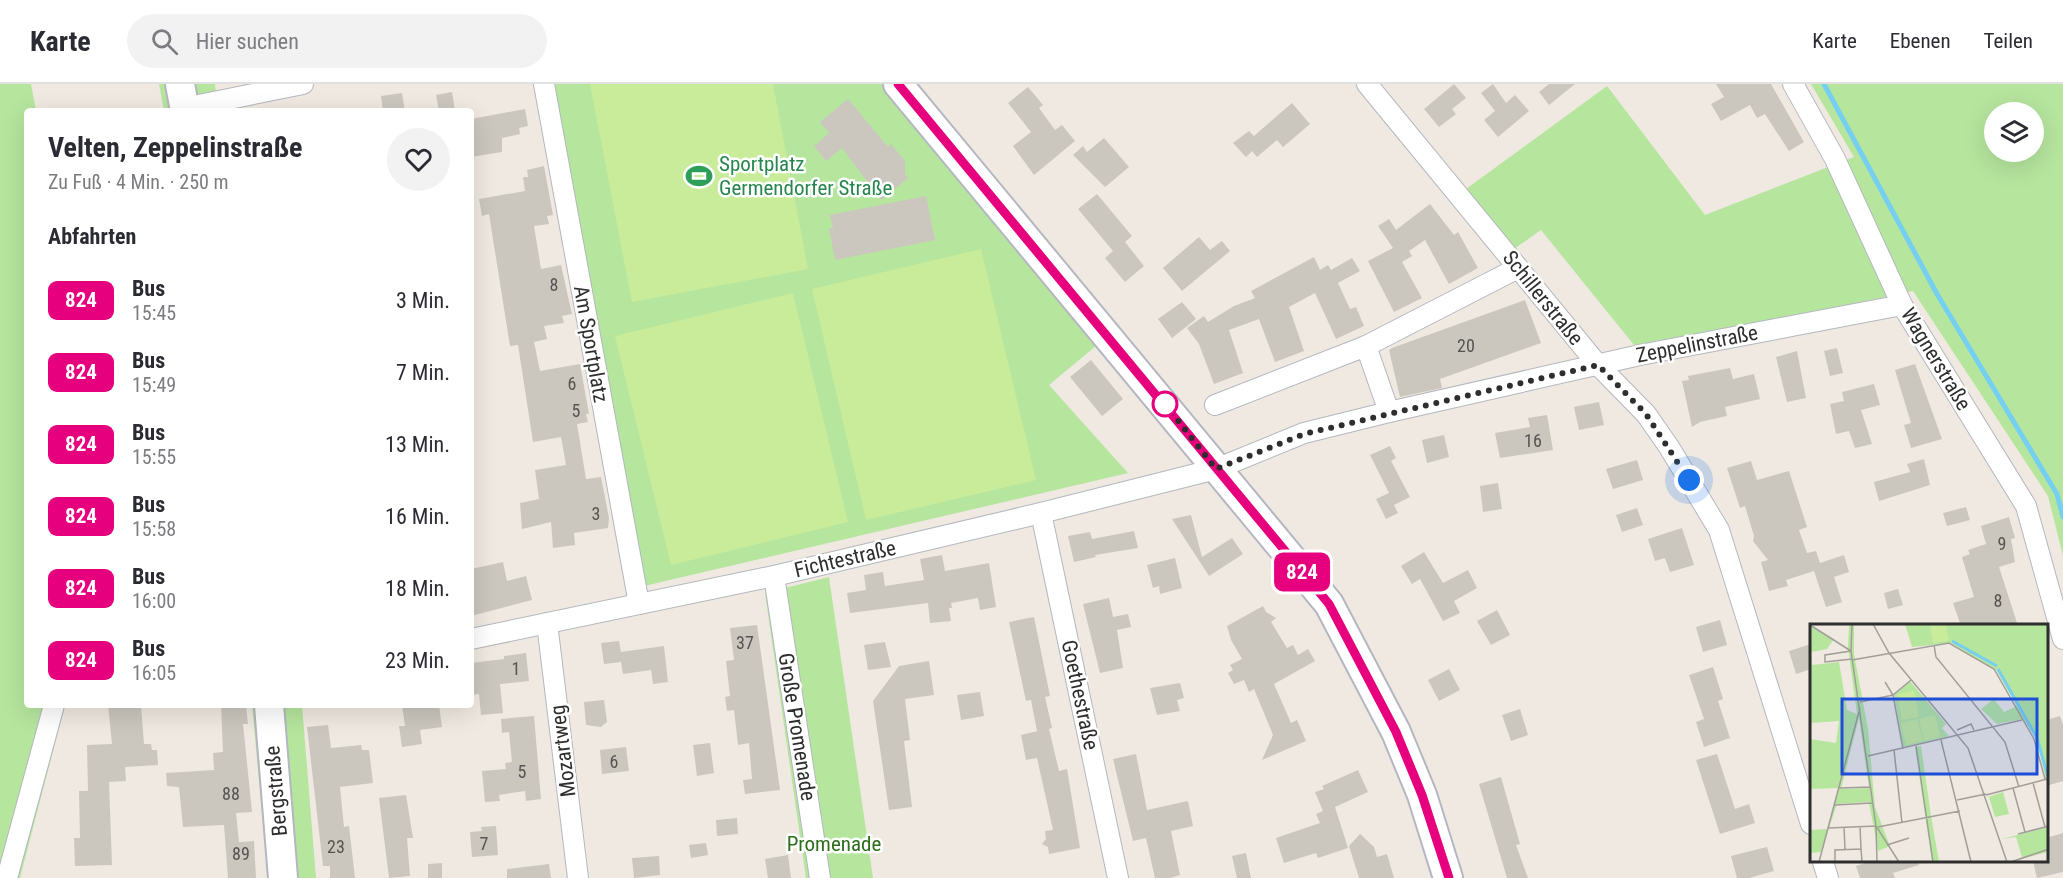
<!DOCTYPE html>
<html lang="de">
<head>
<meta charset="utf-8">
<style>
	:root { --surface:#fff; --page:#f2f2f3; --text:#2b2b33; --muted:#7c7c81; --line:#e1e1e2 }
	body { margin:0; font-family:"Roboto Condensed",sans-serif; background:var(--page); color:var(--text); height:100vh; display:flex; flex-direction:column; font-size:22px; white-space:nowrap }
	* { box-sizing:border-box; margin:0 }
	p { font-size:20px; color:var(--muted) }
	.icon { flex:none; width:33px; height:33px; fill:none; stroke:currentColor; stroke-width:2; stroke-linecap:round; stroke-linejoin:round }
	.map { position:relative; flex:1; overflow:hidden }
	.details { position:absolute; left:24px; top:24px; width:450px; height:600px; display:flex; flex-direction:column; background:var(--surface); border-radius:6px; box-shadow:0 6px 24px #0002 }
	.details>* { flex:none }
	.badge { padding:0 12px; border-radius:9px; font-size:21px; line-height:39px }
	.buttons { position:absolute; left:1984px; top:18px; display:grid; gap:12px }
	.buttons a { display:grid; place-items:center; width:60px; height:60px; border-radius:50%; background:var(--surface); box-shadow:0 6px 24px #0002; font-size:30px }
	.you { position:absolute; width:30px; height:30px; margin:-15px; border:4px solid #fff; border-radius:50%; background:#1a73e8; box-shadow:0 0 0 9px #1a73e833 }
	.map>.badge { position:absolute; translate:-50% -50%; box-shadow:0 0 0 3px #fff }
	h2 { padding:0 24px; font-size:22px; line-height:54px }
	.round { display:grid; place-items:center; flex:none; width:63px; height:63px; border-radius:32px; background:var(--page) }
	.overview { display:flex; align-items:center; justify-content:space-between; height:102px; padding:0 24px }
	h1 { font-size:28px; font-weight:700; line-height:45px }
	ul { padding:0; list-style:none }
	li { display:flex; align-items:center; gap:18px; height:72px; padding:0 24px }
	li div { flex:1 }
	li b { display:block; font-size:22px }
	li em { font-style:normal }
	li .badge { min-width:66px; font-weight:700; text-align:center }
	header { display:flex; align-items:center; gap:36px; box-sizing:border-box; height:84px; padding:0 30px; background:var(--surface); border-bottom:2px solid var(--line) }
	header strong { font-size:28px }
	nav { display:flex; gap:33px; margin-inline-start:auto; font-size:21px }
	.search { width:420px; height:54px; background:var(--page); display:flex; align-items:center; gap:15px; box-sizing:border-box; padding:0 21px; border-radius:33px; color:var(--muted); font-size:22px }
	.map>svg:first-child { display:block }
	.green { fill:#b6e59e; fill-rule:evenodd }
	.pitch { fill:#c9ec9a }
	.lines { fill:none; stroke-linecap:round; stroke-linejoin:round }
	.stream { stroke:#75cff0; stroke-width:5 }
	.building { fill:#cbc7bf }
	.street-casing { stroke:#b4b7c1; stroke-width:22 }
	.secondary-casing { stroke:#b4b7c1; stroke-width:32 }
	.street { stroke:#fff; stroke-width:20 }
	.secondary { stroke:#fff; stroke-width:28 }
	.line-casing { stroke:#fff; stroke-width:14 }
	.line { stroke:#e6007e; stroke-width:9 }
	.walk { stroke:#2e2e2e; stroke-width:6; stroke-dasharray:0 10.8 }
	.stop-dot { fill:#fff; stroke:#e6007e; stroke-width:3 }
	.labels { text-anchor:middle; dominant-baseline:central; stroke-width:5; stroke-linejoin:round; paint-order:stroke }
	.number-label { font-size:18px; fill:#555452 }
	.leisure-label { font-size:21px; fill:#27864d; stroke:#fff; text-anchor:start }
	.street-label { font-size:21px; fill:#2e2e2e; stroke:#fff }
	.park-label { font-size:21px; fill:#2c6e1b; stroke:#fff }
	.inset-river { fill:none; stroke:#75cff0; stroke-width:3 }
	.inset-road { fill:none; stroke:#a29e99; stroke-width:1.5 }
	.view { fill:#1d4ed8; fill-opacity:0.15; stroke:#1d4ed8; stroke-width:3 }
	.inset-edge { fill:none; stroke:#2e2e2e; stroke-width:3 }
</style>
</head>
<body>
<header>
<strong>Karte</strong>
<div class="search"><svg class="icon" aria-label="search" viewBox="0 0 24 24"><circle cx="10" cy="10" r="6"/><path d="M15 15l6 6"/></svg>Hier suchen</div>
<nav><a>Karte</a><a>Ebenen</a><a>Teilen</a></nav>
</header>
<div class="map">
<svg width="2063" height="794" viewBox="0 0 2063 794">
	<rect width="100%" height="100%" fill="#efe9e1"/>
	<g class="green">
		<polygon points="0,0 31,0 36,27 27,27 27,621 65,621 20,794 0,794"/>
		<polygon points="159,0 215,0 218,27 164,27"/>
		<polygon points="551,0 881,0 1097,261 1049,301 1128,389 644,502"/>
		<path d="M1811,0H2063V472L2048,412L1913,207L1638,266L1541,146L1514,165L1466,105L1607,2L1705,131L1854,73ZM1995,28H2034V68H1995Z"/>
		<polygon points="829,493 873,794 806,794 765,509"/>
		<polygon points="252,621 302,621 316,794 268,794"/>
	</g>
	<g class="pitch">
		<polygon points="590,0 773,0 808,185 632,218"/>
		<polygon points="981,165 1036,396 866,436 812,205"/>
		<polygon points="793,209 848,438 671,481 615,252"/>
	</g>
	<g class="lines">
		<polyline class="stream" points="1824,0 1937,210 2057,410 2063,433"/>
	</g>
	<g class="building">
		<polygon points="1454,0 1466,14 1452,25 1456,30 1439,43 1424,25"/>
		<polygon points="1493,0 1506,19 1515,11 1529,27 1498,53 1484,36 1495,27 1481,9"/>
		<polygon points="1549,0 1575,0 1549,21 1539,8"/>
		<polygon points="1716,0 1771,0 1804,58 1789,67 1765,30 1757,34 1750,21 1721,37 1711,20 1724,13"/>
		<polygon points="1028,3 1043,21 1039,24 1055,46 1062,41 1075,57 1034,91 1013,62 1031,48 1008,19"/>
		<polygon points="452,8 455,27 439,27 436,11"/>
		<polygon points="402,9 405,27 383,27 381,12"/>
		<polygon points="848,15 888,63 891,60 905,77 905,90 908,94 881,116 842,64 826,77 814,62 829,49 820,38"/>
		<polygon points="1292,19 1310,40 1283,63 1277,56 1257,73 1252,67 1246,73 1233,59 1249,47 1254,52"/>
		<polygon points="525,25 528,42 519,44 520,50 502,54 502,68 471,73 471,35"/>
		<polygon points="1104,54 1129,83 1105,103 1073,71 1083,62 1087,68"/>
		<polygon points="544,82 553,131 547,132 549,140 534,142 541,185 561,181 572,230 562,232 564,239 544,242 547,255 534,258 540,287 580,280 589,330 586,330 588,338 577,340 586,395 601,393 609,434 608,444 574,449 575,461 553,464 551,438 522,445 520,419 539,415 535,386 566,381 561,353 533,358 518,261 510,262 489,130 482,132 479,115 525,107 523,93 528,93 527,86"/>
		<polygon points="1097,110 1132,152 1125,158 1144,182 1125,198 1105,174 1113,167 1078,125"/>
		<polygon points="926,112 935,156 835,176 829,144 833,144 830,131"/>
		<polygon points="1430,120 1454,151 1458,148 1478,184 1449,200 1425,156 1409,167 1412,172 1402,178 1422,214 1394,228 1368,177 1393,164 1378,142 1389,135 1396,146"/>
		<polygon points="1199,153 1210,166 1222,157 1230,167 1182,207 1163,184"/>
		<polygon points="1314,173 1320,186 1328,181 1331,186 1352,174 1360,187 1338,199 1350,225 1356,223 1364,242 1336,255 1315,209 1289,223 1304,267 1275,278 1259,235 1229,246 1243,289 1214,300 1199,260 1187,244 1204,232 1208,238 1234,222 1255,214 1251,207"/>
		<polygon points="1525,216 1541,259 1440,295 1442,304 1400,313 1389,266 1392,264"/>
		<polygon points="1182,218 1196,235 1172,254 1158,235"/>
		<polygon points="1837,264 1843,289 1830,292 1824,267"/>
		<polygon points="1797,267 1806,314 1787,318 1776,273"/>
		<polygon points="1091,276 1123,315 1102,332 1070,293"/>
		<polygon points="1915,280 1942,355 1911,364 1904,341 1911,339 1895,286"/>
		<polygon points="1730,284 1733,295 1754,290 1760,315 1725,323 1727,332 1700,338 1692,343 1682,297 1689,296 1688,292"/>
		<polygon points="1874,300 1880,321 1861,326 1872,360 1855,364 1849,347 1836,350 1830,320 1844,317 1842,308"/>
		<polygon points="1599,318 1604,341 1579,346 1574,323"/>
		<polygon points="1547,331 1553,366 1500,374 1495,349 1530,343 1528,334"/>
		<polygon points="1444,351 1449,373 1427,379 1422,356"/>
		<polygon points="1390,362 1396,374 1391,377 1410,413 1394,421 1398,429 1386,435 1376,415 1389,409 1370,371"/>
		<polygon points="1924,375 1930,401 1879,417 1874,398 1910,388 1907,380"/>
		<polygon points="1637,376 1643,396 1613,405 1606,385"/>
		<polygon points="1751,377 1757,396 1789,387 1807,443 1799,446 1807,469 1816,467 1820,479 1844,471 1849,488 1834,493 1842,518 1826,523 1814,487 1786,496 1788,502 1769,507 1761,478 1768,476 1753,457 1754,452 1745,422 1740,424 1727,384"/>
		<polygon points="1498,399 1502,425 1483,428 1480,402"/>
		<polygon points="1966,423 1970,436 1947,442 1943,429"/>
		<polygon points="1637,424 1643,441 1622,448 1616,431"/>
		<polygon points="1191,431 1202,473 1232,454 1243,470 1209,492 1172,435"/>
		<polygon points="2009,433 2015,454 2011,455 2015,478 1999,483 2018,542 1961,542 1953,519 1974,513 1962,473 1970,470 1968,466 1986,460 1981,442"/>
		<polygon points="1682,444 1694,481 1670,488 1665,474 1655,477 1648,455"/>
		<polygon points="1134,447 1138,464 1095,471 1096,473 1074,478 1068,452 1090,448 1092,455"/>
		<polygon points="1424,468 1443,499 1468,486 1477,504 1454,517 1460,529 1443,537 1420,495 1412,500 1401,482"/>
		<polygon points="942,471 945,487 989,479 996,523 980,526 978,514 951,519 952,524 949,524 951,537 930,539 928,519 850,529 847,509 866,506 864,491 883,488 885,502 924,496 920,475"/>
		<polygon points="1175,474 1182,504 1160,510 1159,502 1153,504 1147,481"/>
		<polygon points="503,478 507,497 526,492 532,516 471,532 471,485"/>
		<polygon points="1898,505 1903,521 1888,525 1884,509"/>
		<polygon points="1109,514 1113,533 1128,530 1131,543 1117,546 1123,584 1100,589 1083,520"/>
		<polygon points="1263,522 1266,528 1276,534 1271,538 1287,564 1293,561 1298,571 1308,565 1315,577 1274,600 1291,639 1297,636 1306,657 1262,676 1273,651 1254,605 1249,608 1244,596 1234,600 1228,589 1233,586 1230,581 1242,575 1231,556 1227,542"/>
		<polygon points="1497,526 1510,551 1491,561 1477,537"/>
		<polygon points="1034,533 1050,612 1045,613 1052,644 1049,645 1059,687 1067,685 1080,764 1049,770 1048,763 1042,760 1046,755 1045,747 1053,746 1037,674 1026,676 1021,651 1046,645 1037,647 1031,616 1026,617 1009,538"/>
		<polygon points="1720,536 1727,561 1703,568 1696,543"/>
		<polygon points="757,541 780,706 745,710 743,696 752,695 749,659 738,661 734,626 727,627 725,613 730,612 726,577 734,576 730,544"/>
		<polygon points="619,557 621,568 664,562 668,598 653,600 651,586 623,590 621,578 604,580 601,559"/>
		<polygon points="885,558 891,583 868,586 864,561"/>
		<polygon points="1811,560 1811,585 1796,590 1789,567"/>
		<polygon points="526,569 529,597 500,600 503,629 481,631 479,610 471,611 471,579 504,575 504,572"/>
		<polygon points="929,577 934,611 905,615 910,656 904,657 912,723 889,726 873,617 899,582"/>
		<polygon points="1713,583 1723,615 1718,617 1730,654 1704,663 1696,638 1704,635 1689,591"/>
		<polygon points="1449,585 1460,606 1439,617 1428,596"/>
		<polygon points="1180,599 1184,614 1177,616 1180,627 1157,631 1150,604"/>
		<polygon points="980,608 984,632 961,636 957,611"/>
		<polygon points="604,616 607,638 601,643 586,641 584,618"/>
		<polygon points="108,621 141,622 144,660 151,660 152,666 157,666 158,681 125,683 126,697 109,698 112,781 75,782 74,754 80,754 79,707 88,707 87,661 112,660"/>
		<polygon points="221,621 246,621 248,640 243,640 252,728 236,729 239,758 254,757 256,794 228,794 224,741 183,743 179,703 167,702 166,689 214,686 213,669 223,668"/>
		<polygon points="402,621 439,621 442,643 420,646 422,660 402,663 399,642 405,642"/>
		<polygon points="1520,625 1528,651 1511,657 1502,631"/>
		<polygon points="534,632 541,715 526,717 525,707 499,711 500,717 485,718 482,687 506,685 505,679 512,678 509,648 502,649 501,635"/>
		<polygon points="2060,632 2063,641 2063,697 2046,702 2046,636"/>
		<polygon points="328,641 331,664 361,661 362,666 369,666 373,699 340,703 344,743 349,742 355,794 330,794 330,782 323,782 307,643"/>
		<polygon points="710,659 714,689 697,692 693,661"/>
		<polygon points="626,663 629,687 602,690 600,666"/>
		<polygon points="1136,670 1147,726 1188,717 1193,742 1171,747 1180,791 1170,794 1155,794 1146,754 1133,757 1113,675"/>
		<polygon points="1717,670 1735,725 1749,720 1755,739 1720,750 1696,676"/>
		<polygon points="1358,686 1368,708 1335,723 1348,764 1318,774 1316,769 1284,779 1276,754 1320,739 1316,730 1323,727 1315,708 1324,705 1322,702"/>
		<polygon points="1501,693 1520,760 1516,761 1528,794 1507,794 1479,700"/>
		<polygon points="406,711 413,754 407,754 410,792 389,794 379,714"/>
		<polygon points="737,734 738,750 717,752 716,736"/>
		<polygon points="496,742 498,771 472,773 470,748 482,747 481,743"/>
		<polygon points="2063,749 2063,788 2037,794 2033,777 2046,777 2046,754"/>
		<polygon points="1360,750 1374,763 1377,773 1387,770 1394,794 1359,794 1349,762"/>
		<polygon points="706,759 708,771 691,774 689,761"/>
		<polygon points="1767,763 1774,787 1749,794 1737,794 1731,772"/>
		<polygon points="1246,769 1251,794 1237,794 1232,772"/>
		<polygon points="788,771 791,794 768,794 765,775"/>
		<polygon points="659,772 660,791 634,794 632,774"/>
		<polygon points="1872,777 1918,777 1919,781 1893,789 1895,794 1860,794 1856,782"/>
		<polygon points="442,779 442,794 428,794 428,780"/>
		<polygon points="549,780 551,794 507,794 507,785"/>
	</g>
	<g class="lines">
		<g class="street-casing">
			<g id="street">
				<polyline points="544,0 639,520"/>
				<polyline points="1367,0 1598,281 1646,330 1669,363 1719,446 1811,740"/>
				<polyline points="1793,0 1835,75 1902,221 2026,422 2063,555"/>
				<polyline points="184,24 303,0"/>
				<polyline points="1366,262 1518,184"/>
				<polyline points="1215,321 1366,262 1389,328"/>
				<polyline points="1041,429 1118,794"/>
				<polyline points="774,492 820,794"/>
				<polyline points="547,539 578,794"/>
				<polyline points="471,555 774,492 1041,429 1216,385 1304,349 1389,328 1640,271 1902,221"/>
				<polyline points="1823,778 1828,794"/>
				<polyline points="7,794 54,621"/>
			</g>
		</g>
		<g class="secondary-casing">
			<g id="secondary">
				<polyline points="180,0 185,27"/>
				<polyline points="898,0 1329,520 1396,648 1422,711 1448,794"/>
				<polyline points="269,621 283,794"/>
			</g>
		</g>
		<use href="#street" class="street"/>
		<use href="#secondary" class="secondary"/>
	</g>
	<g class="lines">
		<g class="line-casing">
			<polyline id="line" points="898,0 1329,520 1396,648 1422,711 1449,794"/>
		</g>
		<use href="#line" class="line"/>
		<polyline class="walk" points="1165,320 1216,385 1304,350 1598,281 1646,330 1689,396"/>
	</g>
	<defs>
		<g id="stadium-bare" transform="scale(2.07)"><path d="M0-5a6.5 5 0 1 0 0 10a6.5 5 0 1 0 0-10ZM-3.5-1.8h7v3.6h-7Z" fill="#2e9e5b" stroke="#fff" stroke-width="2.5" paint-order="stroke"/></g>
	</defs>
	<g fill-rule="evenodd">
		<use href="#stadium-bare" x="699" y="92"/>
	</g>
	<circle class="stop-dot" cx="1165" cy="320" r="12"/>
	<g class="labels">
		<g class="number-label">
			<text x="554" y="200">8</text>
			<text x="1466" y="261">20</text>
			<text x="572" y="299">6</text>
			<text x="576" y="326">5</text>
			<text x="1533" y="356">16</text>
			<text x="596" y="429">3</text>
			<text x="2002" y="459">9</text>
			<text x="1998" y="516">8</text>
			<text x="745" y="558">37</text>
			<text x="516" y="584">1</text>
			<text x="614" y="677">6</text>
			<text x="522" y="687">5</text>
			<text x="231" y="709">88</text>
			<text x="484" y="759">7</text>
			<text x="336" y="762">23</text>
			<text x="241" y="769">89</text>
		</g>
		<g class="leisure-label">
			<text x="719" y="80">Sportplatz<tspan x="719" dy="24">Germendorfer Straße</tspan></text>
		</g>
		<g class="street-label">
			<text transform="translate(1543 214) rotate(51)">Schillerstraße</text>
			<text transform="translate(591 260) rotate(80)">Am Sportplatz</text>
			<text transform="translate(1697 260) rotate(-11)">Zeppelinstraße</text>
			<text transform="translate(1936 275) rotate(59)">Wagnerstraße</text>
			<text transform="translate(845 475) rotate(-13)">Fichtestraße</text>
			<text transform="translate(1080 611) rotate(78)">Goethestraße</text>
			<text transform="translate(797 643) rotate(81)">Große Promenade</text>
			<text transform="translate(563 667) rotate(-97)">Mozartweg</text>
			<text transform="translate(276 707) rotate(-95)">Bergstraße</text>
		</g>
		<g class="park-label">
			<text x="834" y="760">Promenade</text>
		</g>
	</g>
	<g transform="translate(1810 540)">
		<rect width="238" height="238" fill="#efe9e1"/>
		<path d="M44,0V30L58,105L65,183L80,222L68,227L59,178L27,180L11,228L0,229V206L17,205L28,164L0,165V115L26,119L29,97L0,99V2L24,15L17,25L1,28L2,41L29,38L37,86L47,90L38,23L39,2ZM49,94L59,164L31,165ZM95,0H238V164L226,114L213,95L187,100L171,85L184,75L194,88L207,82L186,46L141,19L102,23ZM100,57L136,100L132,104L139,112L93,123L84,71ZM111,122L121,192L129,238H122L105,123ZM193,168L199,190L185,193L179,173ZM238,203V228L199,238L212,233L206,213L192,215Z" fill="#b6e59e" fill-rule="evenodd"/>
		<path d="M120,0H136L139,17L123,19ZM104,67L109,93L92,96L87,70ZM125,91L130,113L114,117L109,95ZM107,95L113,117L96,121L91,99Z" fill="#c9ec9a"/>
		<path class="inset-river" d="M142,17L187,42M188,45L227,114L238,153"/>
		<path class="inset-road" d="M42,0L41,27L66,202L89,238M63,0L79,29L158,124L197,238M0,1L41,27M124,21L126,33L195,118L209,163M41,27L15,31V38L42,35M42,36L139,19L184,45L224,115L235,155M75,58L83,71L93,125M50,78L83,71L101,56M147,106L161,100L164,106M131,116L161,238M106,122L123,238M84,126L92,199M58,132L212,96M223,159L235,203M29,164L61,163M203,164L215,208M176,171L237,155L239,161M147,176L176,170M25,181L62,179M50,202L51,225M66,202L67,238M34,203L35,225M68,203L150,187M18,204L66,202M208,210L239,202M77,221L99,214M9,238L50,84M25,238V226L51,225L52,238M201,238L239,225"/>
		<path class="view" d="M32,75H227V150H32Z"/>
		<rect width="238" height="238" class="inset-edge"/>
	</g>
</svg>
<div class="buttons">
<a><svg class="icon" aria-label="layers" viewBox="0 0 24 24"><path d="M12 4l9 5-9 5-9-5zM3 14l9 5 9-5"/></svg></a>
</div>
<div class="you" style="left:1689px;top:396px"></div>
<b class="badge" style="left:1302px;top:488px;background:#e6007e;color:#fff">824</b>
<section class="details">
<div class="overview"><div><h1>Velten, Zeppelinstraße</h1><p>Zu Fuß · 4 Min. · 250 m</p></div><a class="round"><svg class="icon" aria-label="heart" viewBox="0 0 24 24"><path d="M12 20l-8-8c-3-5 5-10 8-4 3-6 11-1 8 4z"/></svg></a></div>
<h2>Abfahrten</h2>
<ul>
<li><span class="badge" style="background:#e6007e;color:#fff">824</span><div><b>Bus</b><p>15:45</p></div><em>3 Min.</em></li>
<li><span class="badge" style="background:#e6007e;color:#fff">824</span><div><b>Bus</b><p>15:49</p></div><em>7 Min.</em></li>
<li><span class="badge" style="background:#e6007e;color:#fff">824</span><div><b>Bus</b><p>15:55</p></div><em>13 Min.</em></li>
<li><span class="badge" style="background:#e6007e;color:#fff">824</span><div><b>Bus</b><p>15:58</p></div><em>16 Min.</em></li>
<li><span class="badge" style="background:#e6007e;color:#fff">824</span><div><b>Bus</b><p>16:00</p></div><em>18 Min.</em></li>
<li><span class="badge" style="background:#e6007e;color:#fff">824</span><div><b>Bus</b><p>16:05</p></div><em>23 Min.</em></li>
</ul>
</section>
</div>
</body>
</html>
